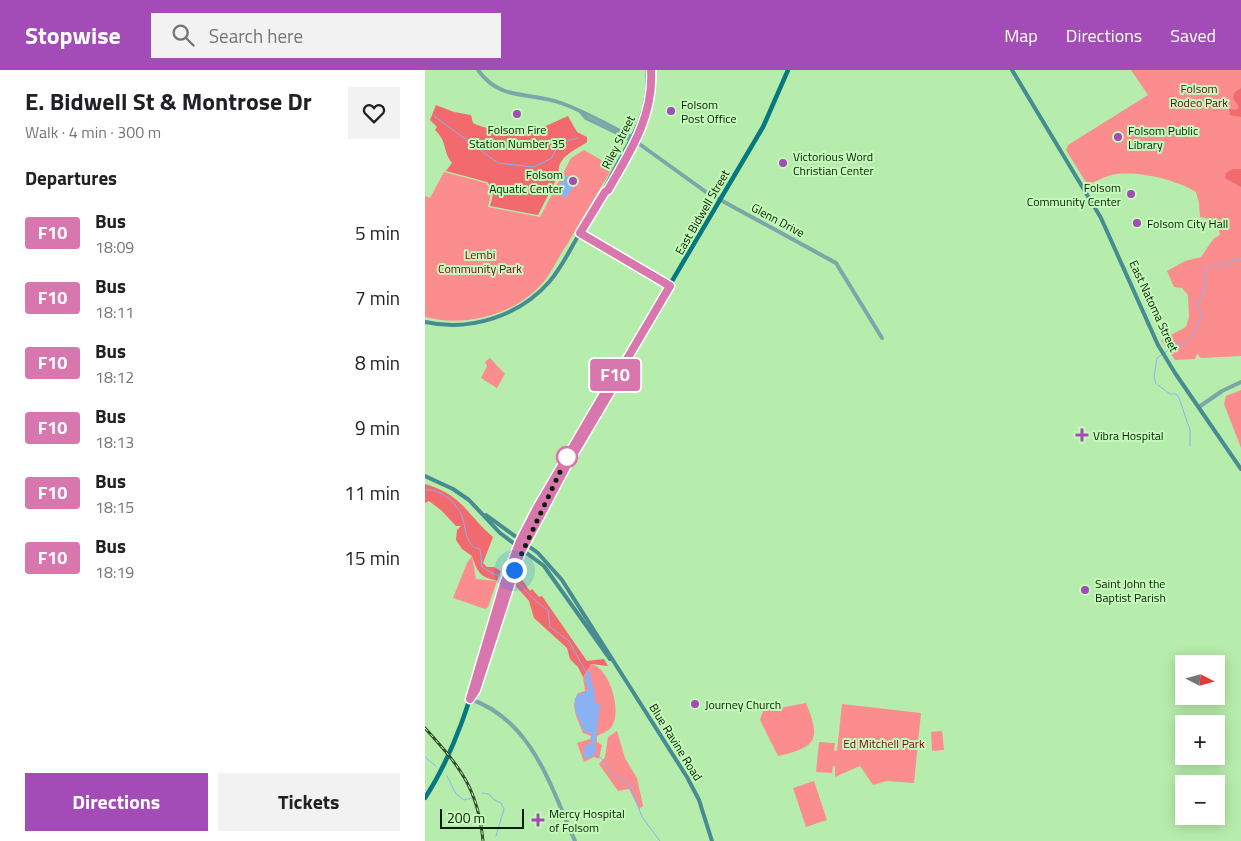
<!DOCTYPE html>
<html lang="en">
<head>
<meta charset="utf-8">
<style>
	:root { --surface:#fff; --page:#f2f2f2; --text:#202124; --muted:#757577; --accent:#a34bb7 }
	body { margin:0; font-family:"Titillium Web",sans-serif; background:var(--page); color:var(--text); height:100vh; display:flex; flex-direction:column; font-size:19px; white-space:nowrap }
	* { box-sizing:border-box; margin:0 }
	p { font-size:16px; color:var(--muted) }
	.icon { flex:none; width:28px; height:28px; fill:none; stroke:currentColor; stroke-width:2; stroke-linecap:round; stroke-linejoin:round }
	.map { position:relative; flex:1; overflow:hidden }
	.sheet { display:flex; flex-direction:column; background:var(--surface); width:425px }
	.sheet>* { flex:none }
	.badge { padding:0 10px; border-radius:4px; font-size:18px; line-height:32px }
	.needle { width:32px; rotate:96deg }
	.buttons { position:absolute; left:750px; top:585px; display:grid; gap:10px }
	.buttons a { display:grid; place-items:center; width:50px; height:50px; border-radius:0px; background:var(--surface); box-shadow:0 2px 12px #0003; font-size:25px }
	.scale { position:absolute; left:15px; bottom:12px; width:84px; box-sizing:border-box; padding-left:5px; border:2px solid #0a1e06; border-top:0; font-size:14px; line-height:18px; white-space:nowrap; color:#0a1e06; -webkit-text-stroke:4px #c4fab9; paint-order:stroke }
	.you { position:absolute; width:25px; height:25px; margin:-12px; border:4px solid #fff; border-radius:50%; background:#1a73e8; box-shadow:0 0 0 8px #1a73e833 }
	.map>.badge { position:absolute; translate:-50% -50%; box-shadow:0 0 0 2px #fff }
	h2 { padding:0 25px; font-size:19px; line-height:45px }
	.round { display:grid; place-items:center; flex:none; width:52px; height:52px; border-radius:0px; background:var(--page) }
	.overview { display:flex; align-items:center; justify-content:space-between; height:85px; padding:0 25px }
	h1 { font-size:24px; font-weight:700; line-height:38px }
	.primary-button { display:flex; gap:10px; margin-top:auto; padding:10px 25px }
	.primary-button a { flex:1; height:58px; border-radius:0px; background:var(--accent); color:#fff; font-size:20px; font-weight:700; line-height:58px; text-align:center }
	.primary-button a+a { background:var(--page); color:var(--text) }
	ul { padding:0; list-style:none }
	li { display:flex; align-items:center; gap:15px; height:65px; padding:0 25px }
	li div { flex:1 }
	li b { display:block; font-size:19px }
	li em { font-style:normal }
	li .badge { min-width:55px; font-weight:700; text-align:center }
	header { display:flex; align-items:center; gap:30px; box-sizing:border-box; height:70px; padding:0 25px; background:var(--accent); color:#fff }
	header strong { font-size:24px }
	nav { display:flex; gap:28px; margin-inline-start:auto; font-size:18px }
	.search { width:350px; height:45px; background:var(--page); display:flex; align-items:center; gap:12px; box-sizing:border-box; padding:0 18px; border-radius:0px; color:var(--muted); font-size:19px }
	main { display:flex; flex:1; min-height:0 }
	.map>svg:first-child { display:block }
	.green { fill:#fb8d8e }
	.forest { fill:#f2696e }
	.water { fill:#8bb2f2 }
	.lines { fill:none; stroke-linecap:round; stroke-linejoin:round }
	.stream { stroke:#8bb2f2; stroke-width:1 }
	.tertiary { stroke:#7ca7a9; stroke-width:4 }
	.secondary { stroke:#478c90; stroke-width:4 }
	.primary { stroke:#07797e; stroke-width:4.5 }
	.rail-casing { stroke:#324e2d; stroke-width:3 }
	.rail { stroke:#c4fab9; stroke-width:1; stroke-dasharray:4; stroke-linecap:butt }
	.line-casing { stroke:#fff; stroke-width:11 }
	.line { stroke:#d877ad; stroke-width:8 }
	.walk { stroke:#0a1e06; stroke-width:5; stroke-dasharray:0 9 }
	.poi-dot { fill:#a34bb7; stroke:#c4fab9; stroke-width:2 }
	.stop-dot { fill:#fff; stroke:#d877ad; stroke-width:2.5 }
	.labels { text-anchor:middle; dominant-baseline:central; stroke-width:4; stroke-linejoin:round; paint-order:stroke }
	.park-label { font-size:12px; fill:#890120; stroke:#c4fab9 }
	.poi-label { font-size:12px; fill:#0a1e06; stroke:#c4fab9; text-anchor:start }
	.street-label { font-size:12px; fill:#0a1e06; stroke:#c4fab9 }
</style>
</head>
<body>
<header>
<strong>Stopwise</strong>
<div class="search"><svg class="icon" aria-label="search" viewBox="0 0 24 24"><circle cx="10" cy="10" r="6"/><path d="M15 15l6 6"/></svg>Search here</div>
<nav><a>Map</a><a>Directions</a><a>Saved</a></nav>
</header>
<main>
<section class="sheet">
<div class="overview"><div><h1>E. Bidwell St &amp; Montrose Dr</h1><p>Walk · 4 min · 300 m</p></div><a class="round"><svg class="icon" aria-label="heart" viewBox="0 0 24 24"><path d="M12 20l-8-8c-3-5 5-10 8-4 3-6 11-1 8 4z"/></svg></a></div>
<h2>Departures</h2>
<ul>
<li><span class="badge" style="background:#d877ad;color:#fff">F10</span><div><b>Bus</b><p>18:09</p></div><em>5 min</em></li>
<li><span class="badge" style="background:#d877ad;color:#fff">F10</span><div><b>Bus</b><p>18:11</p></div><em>7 min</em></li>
<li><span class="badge" style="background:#d877ad;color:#fff">F10</span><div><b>Bus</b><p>18:12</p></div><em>8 min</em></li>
<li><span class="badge" style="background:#d877ad;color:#fff">F10</span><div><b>Bus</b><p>18:13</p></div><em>9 min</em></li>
<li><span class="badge" style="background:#d877ad;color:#fff">F10</span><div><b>Bus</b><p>18:15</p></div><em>11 min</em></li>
<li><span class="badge" style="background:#d877ad;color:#fff">F10</span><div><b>Bus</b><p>18:19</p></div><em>15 min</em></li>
</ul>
<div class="primary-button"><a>Directions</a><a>Tickets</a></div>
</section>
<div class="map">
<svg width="816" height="771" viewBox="0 0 816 771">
	<rect width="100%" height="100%" fill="#b7edac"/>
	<g class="green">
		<path d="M706,0H816V286L776,288L772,284L770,289L750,290L736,270L761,257L764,247L763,225L757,218L749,217L742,201L760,191L776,187L789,168L795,165L793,157L789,158V150L775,147L774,133L771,122C749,109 711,100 687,105C678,107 669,113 662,114L641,80L643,75L723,25Z"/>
		<path d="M159,80L188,97C173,122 158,147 143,173C135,184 129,198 121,209C94,244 41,258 0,247V126L5,128L19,102L61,113C68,122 65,127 63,137L115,147L146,88Z"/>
		<polygon points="65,288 80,304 72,318 56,308 62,296 60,292"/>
		<polygon points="816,320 816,378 799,334 801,326"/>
		<polygon points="47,486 51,509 72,511 63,537 60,539 28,528 42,493"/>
		<path d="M166,594C185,598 198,643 186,658C183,661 176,664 172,666V672L177,675L174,689L169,687L159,692L152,673L165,669L166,666L158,663C153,649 144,636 153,623L160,621L158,607Z"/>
		<path d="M381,633C396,670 392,677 353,686L335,650L338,641Z"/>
		<polygon points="417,634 496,643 489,713 462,711 448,715 435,696 410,707 410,696 408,696 407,703 391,702 394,672 410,673 409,680 412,681"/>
		<polygon points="192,661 200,688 212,708 218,736 214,739 204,719 193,721 174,694 180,687 183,667"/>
		<polygon points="517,661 519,680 507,681 506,662"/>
		<polygon points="389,711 402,750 381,757 368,718"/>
	</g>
	<g class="forest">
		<polygon points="816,18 816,47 805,45 804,39 811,40 814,37 808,28 810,22"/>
		<path d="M11,35L29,42L46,45L48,53C58,58 67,59 79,61C105,66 120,56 143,46L152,62L162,67V72C151,80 131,87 134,104L113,145L65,136C68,126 70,120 62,112L21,101L27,93C17,80 23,73 10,60L12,57L5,50Z"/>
		<polygon points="808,99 816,99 816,117 800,108 801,103"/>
		<path d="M0,414C38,425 41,444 68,467L58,493L62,497H69L76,501L72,511C54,506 53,503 47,486L37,479L31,470L32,460L36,456H31L17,441L4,431L0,433Z"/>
		<polygon points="93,504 105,521 107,519 114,527 117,526 162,591 179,589 183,596 166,594 158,607 153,597 145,589 142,578 109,548 104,531 90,515"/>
	</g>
	<g class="water">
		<polygon points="141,105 151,112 141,128 131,122"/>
		<path d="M162,601L165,602C165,615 173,621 169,633L172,632L175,635L170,676L172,678L168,686L161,689L158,684L160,676L166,673V663L159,662L150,640V629L153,624L159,623L163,619L160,611Z"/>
	</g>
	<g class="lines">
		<g class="stream">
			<polyline points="9,46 73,93 109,97 127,88 133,73 153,68"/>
			<polyline points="731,314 729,307 732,288 751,275 761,273 768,265 776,246 773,234 780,218 780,200 784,196 797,195 816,188"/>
			<polyline points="733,315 745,324 751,324 754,328 765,360 765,376"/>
			<path d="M0,420C15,418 32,433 37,446C40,454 40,466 45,473C47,477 50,478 55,479L57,497L68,504L79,507"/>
			<path d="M88,510L92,511C97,518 115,536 123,540L125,557L144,571L162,604"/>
			<polyline points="168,683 175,687 187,703 205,715 217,747 235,771"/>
			<polyline points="0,687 11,696"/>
			<polyline points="22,706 31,724 39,730 47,728"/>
			<polyline points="57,723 64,724 68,729 76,733 79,739 71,766"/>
		</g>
		<g class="tertiary">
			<path d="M53,0C76,32 104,21 136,33C161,42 184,55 208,68"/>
			<polyline points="156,42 161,48 213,73 281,122 411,193 457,268"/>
			<polyline points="774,337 797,321 816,312"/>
			<path d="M45,629C107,650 126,717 150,771"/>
		</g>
		<g class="secondary">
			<polyline points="587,0 676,148 733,275 750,303 816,399"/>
			<path d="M180,122L183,120C205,82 230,46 226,0"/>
			<path d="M0,252C45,262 95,246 125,211C137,197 145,179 155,163C164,147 174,132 181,116C200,75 226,49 222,0"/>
			<polyline points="0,406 28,419 44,430 75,463 119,496 185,589"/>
			<polyline points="61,445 113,483 137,510 262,707 274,730 287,771"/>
		</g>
		<g class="primary">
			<polyline points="45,629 51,620 95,484 141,397 201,295 201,291"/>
			<path d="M0,728C54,645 60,543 103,455L338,57L363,0"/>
		</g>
		<g class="rail-casing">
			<path id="rail" d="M0,658C35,697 53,718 58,771"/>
		</g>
		<use href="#rail" class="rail"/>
	</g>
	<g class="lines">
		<g class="line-casing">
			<path id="line" d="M201,295L141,397L95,484L51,620L45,629L79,514L95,471L112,438L197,293L202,289L245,216L155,163L180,122L183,120C205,82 229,46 226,0"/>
		</g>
		<use href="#line" class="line"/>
		<polyline class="walk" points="89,500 142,387"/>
	</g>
	<g class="poi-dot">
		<circle cx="246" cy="41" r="5"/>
		<circle cx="92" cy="44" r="5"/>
		<circle cx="693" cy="67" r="5"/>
		<circle cx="358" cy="93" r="5"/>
		<circle cx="148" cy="111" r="5"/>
		<circle cx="706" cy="124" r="5"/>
		<circle cx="712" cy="153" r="5"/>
		<path d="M654.5 357.5h5v5h5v5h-5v5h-5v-5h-5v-5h5z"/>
		<circle cx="660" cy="520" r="5"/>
		<circle cx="270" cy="634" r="5"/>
		<path d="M110.5 742.5h5v5h5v5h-5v5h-5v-5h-5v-5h5z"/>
	</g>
	<circle class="stop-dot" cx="142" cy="387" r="10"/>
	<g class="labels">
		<g class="park-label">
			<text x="774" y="18">Folsom<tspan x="774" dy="14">Rodeo Park</tspan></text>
			<text x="55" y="184">Lembi<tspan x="55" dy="14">Community Park</tspan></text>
			<text x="459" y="673">Ed Mitchell Park</text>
		</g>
		<g class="poi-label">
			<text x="256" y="34">Folsom<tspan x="256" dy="14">Post Office</tspan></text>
			<text x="92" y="59" text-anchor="middle">Folsom Fire<tspan x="92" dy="14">Station Number 35</tspan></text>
			<text x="703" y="60">Folsom Public<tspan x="703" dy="14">Library</tspan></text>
			<text x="368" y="86">Victorious Word<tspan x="368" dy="14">Christian Center</tspan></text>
			<text x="138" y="104" text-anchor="end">Folsom<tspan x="138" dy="14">Aquatic Center</tspan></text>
			<text x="696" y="117" text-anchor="end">Folsom<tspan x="696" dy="14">Community Center</tspan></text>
			<text x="722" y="153">Folsom City Hall</text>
			<text x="668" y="365">Vibra Hospital</text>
			<text x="670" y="513">Saint John the<tspan x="670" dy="14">Baptist Parish</tspan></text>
			<text x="280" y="634">Journey Church</text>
			<text x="124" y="743">Mercy Hospital<tspan x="124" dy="14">of Folsom</tspan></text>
		</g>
		<g class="street-label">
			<text transform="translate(193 72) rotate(-63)">Riley Street</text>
			<text transform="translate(277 142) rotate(-60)">East Bidwell Street</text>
			<text transform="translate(353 150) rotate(28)">Glenn Drive</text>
			<text transform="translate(729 236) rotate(65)">East Natoma Street</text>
			<text transform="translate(251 672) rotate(58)">Blue Ravine Road</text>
		</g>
	</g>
</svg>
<div class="buttons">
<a><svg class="needle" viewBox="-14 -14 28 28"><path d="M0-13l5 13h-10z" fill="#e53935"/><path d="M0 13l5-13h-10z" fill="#757577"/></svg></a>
<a>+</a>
<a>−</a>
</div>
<div class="scale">200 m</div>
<div class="you" style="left:89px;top:500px"></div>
<b class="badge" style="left:190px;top:305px;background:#d877ad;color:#fff">F10</b>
</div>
</main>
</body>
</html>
